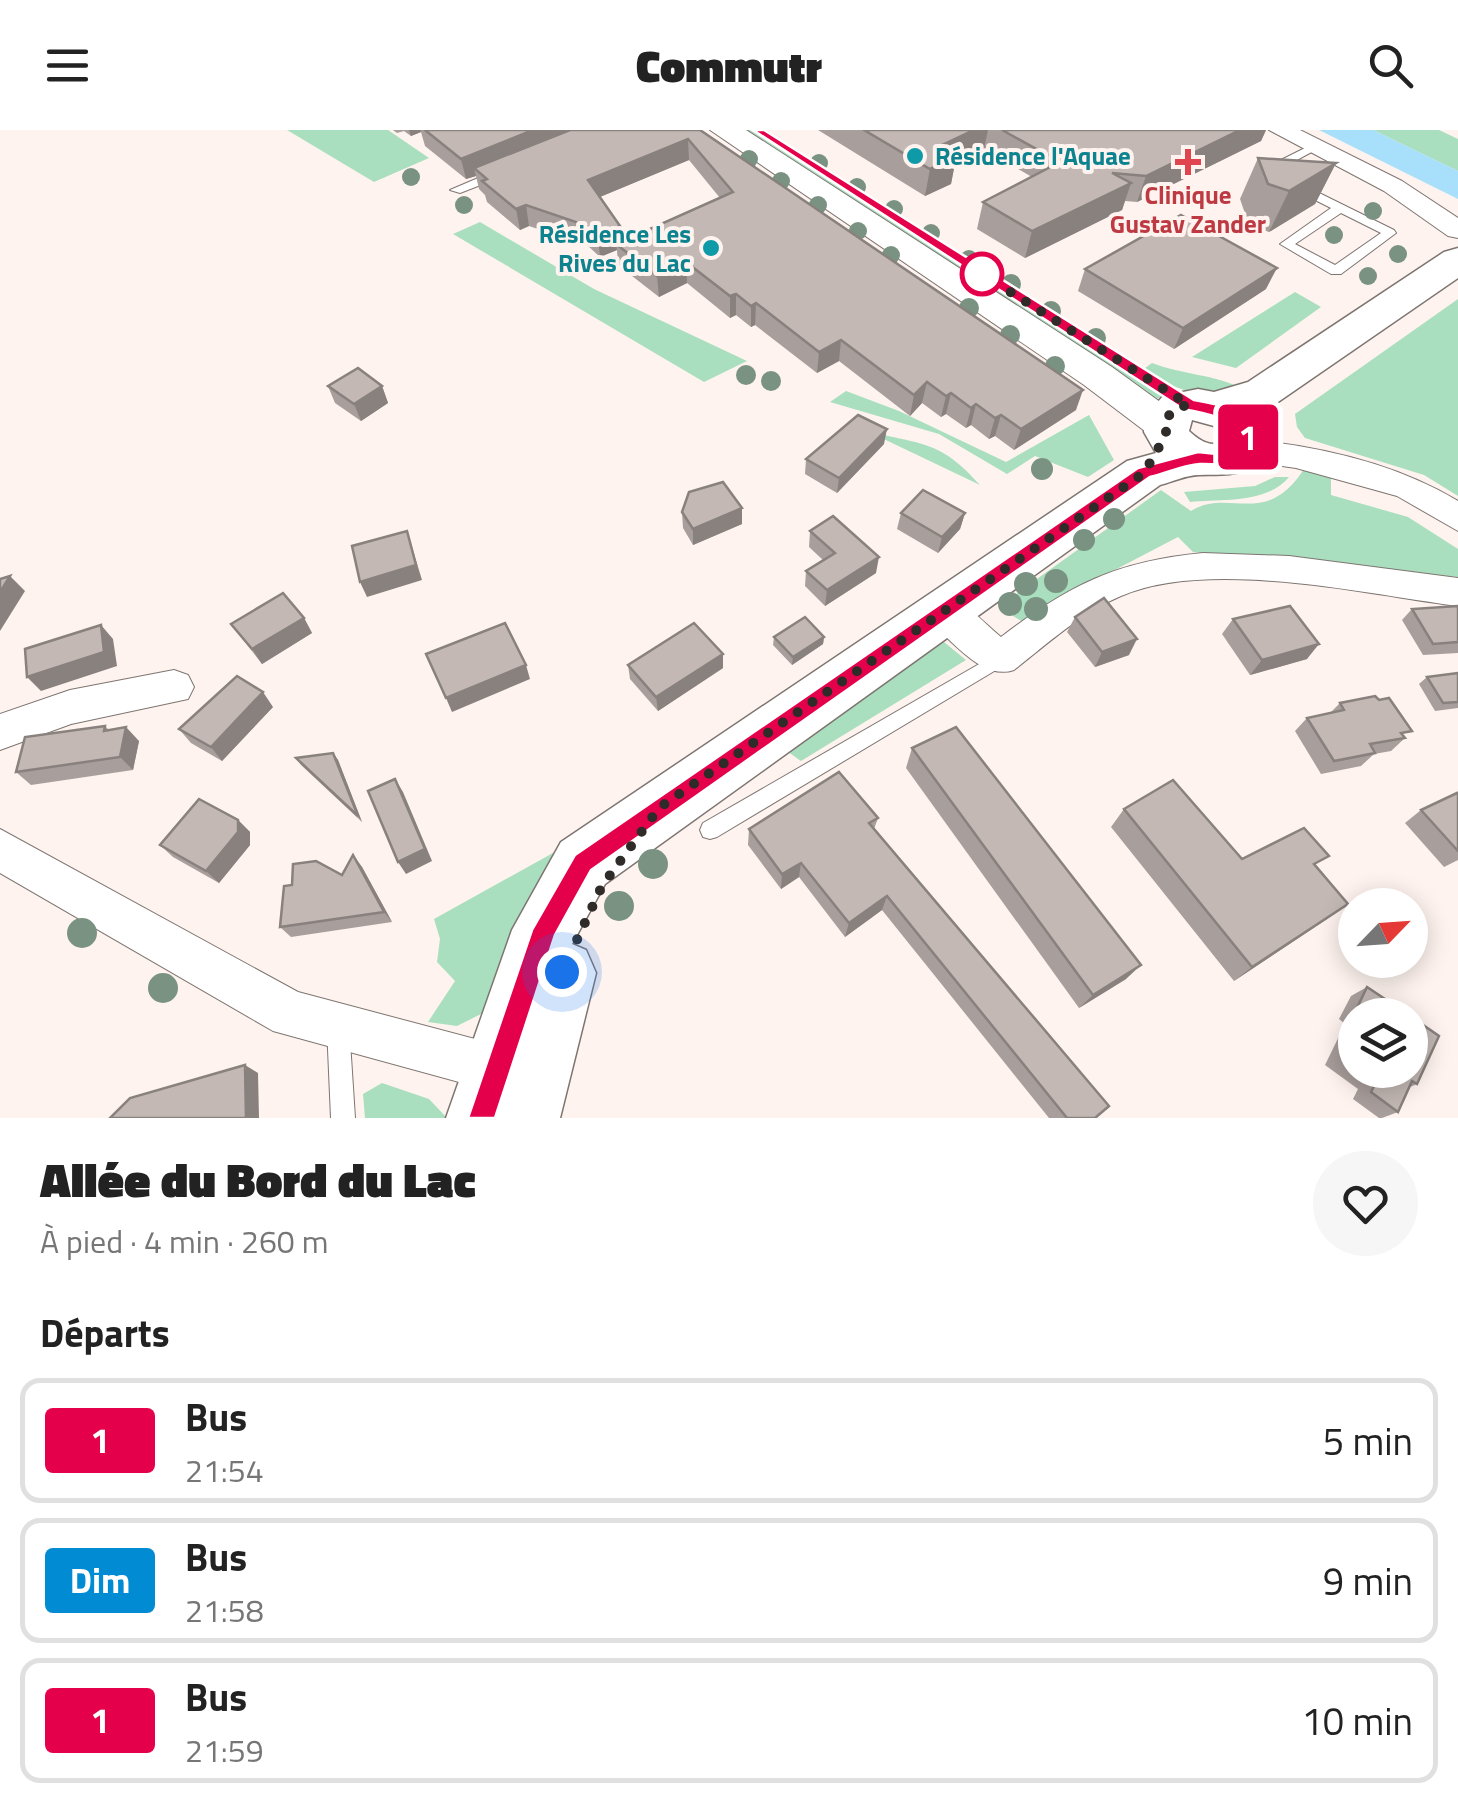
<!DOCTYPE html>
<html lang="fr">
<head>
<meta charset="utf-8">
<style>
	:root { --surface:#fff; --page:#f6f6f6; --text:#222; --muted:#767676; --line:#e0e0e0 }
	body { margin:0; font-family:"Titillium Web",sans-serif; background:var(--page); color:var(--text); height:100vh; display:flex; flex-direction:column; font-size:38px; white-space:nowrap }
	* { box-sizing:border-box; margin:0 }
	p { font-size:32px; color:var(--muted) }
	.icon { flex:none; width:55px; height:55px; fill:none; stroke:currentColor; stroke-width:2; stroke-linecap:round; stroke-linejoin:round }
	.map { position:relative; height:988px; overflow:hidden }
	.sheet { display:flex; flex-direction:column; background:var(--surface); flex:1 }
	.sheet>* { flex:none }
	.badge { padding:0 20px; border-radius:8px; font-size:35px; line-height:65px }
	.needle { width:65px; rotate:65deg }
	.controls { position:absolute; left:1338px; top:758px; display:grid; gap:20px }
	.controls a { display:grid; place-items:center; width:90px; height:90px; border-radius:50%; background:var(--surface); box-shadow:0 5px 25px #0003; font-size:50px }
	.you { position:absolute; width:50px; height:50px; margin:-25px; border:8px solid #fff; border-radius:50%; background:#1a73e8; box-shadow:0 0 0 15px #1a73e833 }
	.map>.badge { position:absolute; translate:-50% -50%; box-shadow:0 0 0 5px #fff }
	h2 { padding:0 40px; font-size:38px; line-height:90px }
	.round { display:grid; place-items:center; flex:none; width:105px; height:105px; border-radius:52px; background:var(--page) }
	.summary { display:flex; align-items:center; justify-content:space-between; height:170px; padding:0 40px }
	h1 { font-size:48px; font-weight:800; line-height:75px }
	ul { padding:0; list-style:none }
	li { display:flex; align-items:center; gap:30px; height:125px; margin:0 20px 15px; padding:0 20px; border:5px solid var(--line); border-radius:20px }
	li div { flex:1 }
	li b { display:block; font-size:38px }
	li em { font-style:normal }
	li .badge { min-width:110px; font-weight:700; text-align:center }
	header { display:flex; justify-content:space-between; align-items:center; height:130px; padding:0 40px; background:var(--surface); font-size:45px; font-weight:800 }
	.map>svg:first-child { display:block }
	.green { fill:#a9dfbf }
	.water { fill:#a8dffb }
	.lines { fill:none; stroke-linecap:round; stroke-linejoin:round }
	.service-casing { stroke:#7e7571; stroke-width:2 }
	.minor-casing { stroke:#7e7571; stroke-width:2 }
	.tertiary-casing { stroke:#7e7571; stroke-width:2 }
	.secondary-casing { stroke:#7e7571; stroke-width:3 }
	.service { fill:#fff; fill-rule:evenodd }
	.minor { fill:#fff; fill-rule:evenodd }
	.tertiary { fill:#fff; fill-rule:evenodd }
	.secondary { fill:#fff; fill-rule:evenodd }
	.tree { fill:#7a9282 }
	.wall { fill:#a89e9b; fill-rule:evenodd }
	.shaded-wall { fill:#88817e }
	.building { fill:#c3b8b4; stroke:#88817e; stroke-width:2.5 }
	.line { fill:#e5004c; stroke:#fff; stroke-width:2.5 }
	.walk { stroke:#2f2b29; stroke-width:10; stroke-dasharray:0 18 }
	.culture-dot { fill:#0f9aa8; stroke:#fef3ee; stroke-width:4 }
	.health-dot { fill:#e0444e; stroke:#fef3ee; stroke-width:4 }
	.stop-dot { fill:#fff; stroke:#e5004c; stroke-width:5 }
	.labels { text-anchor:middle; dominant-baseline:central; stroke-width:8; stroke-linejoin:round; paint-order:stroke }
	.far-culture-label { font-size:25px; font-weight:bold; fill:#0d838f; stroke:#fef3ee; text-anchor:start }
	.far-health-label { font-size:25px; font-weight:bold; fill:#be3a42; stroke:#fef3ee }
</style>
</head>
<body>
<header><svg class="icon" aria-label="menu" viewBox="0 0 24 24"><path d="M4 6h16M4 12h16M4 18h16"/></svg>Commutr<svg class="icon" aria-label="search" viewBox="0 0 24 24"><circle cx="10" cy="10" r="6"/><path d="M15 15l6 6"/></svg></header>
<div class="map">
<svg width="1458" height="988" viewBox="0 0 1458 988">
	<rect width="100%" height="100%" fill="#fef3ee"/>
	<g class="green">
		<polygon points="287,0 388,0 429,28 374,52"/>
		<polygon points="730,0 750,0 1161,266 1149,276"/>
		<polygon points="1373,0 1439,0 1458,9 1458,41"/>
		<polygon points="480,92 594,159 747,231 704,252 453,104"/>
		<polygon points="1295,162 1321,177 1236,238 1192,227"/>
		<polygon points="1458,169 1458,366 1424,345 1305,308 1297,297 1295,284"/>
		<path d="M1152,233C1183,245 1214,244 1243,259C1194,267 1185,263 1141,241Z"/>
		<polygon points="846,261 899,281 1006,332 1089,285 1114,330 1088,347 1035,326 1007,344 939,304 830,272"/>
		<path d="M867,301C922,315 940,310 980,355Z"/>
		<path d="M1304,339L1331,346V365L1408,387L1458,419V447L1193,422L1178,407L1109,443L1028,495L998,477L1161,360L1191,381C1228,357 1266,399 1304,339Z"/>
		<path d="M1275,347H1289C1267,374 1222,369 1190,372L1184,362L1255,356Z"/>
		<polygon points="944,512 966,530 801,631 781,617"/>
		<polygon points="596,699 495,877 457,896 428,892 455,851 437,832 440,809 434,789"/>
		<polygon points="382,953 429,969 447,988 365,988 363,964"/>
	</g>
	<polygon class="water" points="1319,0 1373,0 1458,41 1458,69"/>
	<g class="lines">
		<g class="service-casing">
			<g id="service">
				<polygon points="1309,16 1319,18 1282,38 1279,46 1271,46 1273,34"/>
				<polygon points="497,40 503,44 501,47 460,63 450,60"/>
				<path d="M1301,54L1394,100L1396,103L1341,144H1331L1280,114L1331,78L1297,61V55ZM1341,83L1381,103L1335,135L1295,114Z"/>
				<polygon points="1000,522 1006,524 1009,529 1006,534 717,707 710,709 703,707 700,700 703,693"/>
				<polygon points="338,885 346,888 349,896 355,988 331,988 327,896 330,888"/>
			</g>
		</g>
		<g class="minor-casing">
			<g id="minor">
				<polygon points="1269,0 1300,0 1402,51 1458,88 1458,108 1448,106 1384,61"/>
				<path d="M1245,309C1318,316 1395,333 1458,371V401L1397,366L1296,338L1233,329L1229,321L1233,313Z"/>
				<path d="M1203,423L1289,426L1458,448V476C1364,464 1210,428 1121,466C1081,483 1047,514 1014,540C982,551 952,510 929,491L923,480L929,469C957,460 980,490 1001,507C1069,455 1117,431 1203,423Z"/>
				<polygon points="174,540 188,545 194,557 188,569 71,594 0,620 0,584 70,560"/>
				<polygon points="0,699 298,862 535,925 542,943 535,961 517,968 273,901 0,743"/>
			</g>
		</g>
		<g class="tertiary-casing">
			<polygon id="tertiary" points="710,0 746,0 1112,237 1178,285 1184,295 1178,305 1164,309 1150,305 1084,255"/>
		</g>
		<g class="secondary-casing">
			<path id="secondary" d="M1458,118V148L1278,272L1254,281L1272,312C1251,348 1236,344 1199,345C1186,345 1172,352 1160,355L605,754L572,814L586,820L596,843L560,988H446L512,800L561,712L1127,331L1156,323L1144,302V288L1163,266L1198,259L1214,262L1248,252L1444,122ZM1192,290L1214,296L1226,310C1212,319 1200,311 1189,301Z"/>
		</g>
		<use href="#service" class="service"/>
		<use href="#minor" class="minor"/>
		<use href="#tertiary" class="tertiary"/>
		<use href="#secondary" class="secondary"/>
	</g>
	<g class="tree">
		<circle cx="749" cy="29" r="9"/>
		<circle cx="819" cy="33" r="9"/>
		<circle cx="411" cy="47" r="9"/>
		<circle cx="781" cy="51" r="9"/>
		<circle cx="857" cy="57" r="9"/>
		<circle cx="464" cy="75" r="9"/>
		<circle cx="818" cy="75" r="9"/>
		<circle cx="894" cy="79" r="9"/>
		<circle cx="1373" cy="81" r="9"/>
		<circle cx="858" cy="101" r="9"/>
		<circle cx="931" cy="103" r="9"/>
		<circle cx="1334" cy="105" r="9"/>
		<circle cx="1398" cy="124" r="9"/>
		<circle cx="891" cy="125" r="9"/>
		<circle cx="969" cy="129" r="9"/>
		<circle cx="1368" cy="146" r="9"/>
		<circle cx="1011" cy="154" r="10"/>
		<circle cx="969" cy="178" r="10"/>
		<circle cx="1051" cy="181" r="10"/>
		<circle cx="1010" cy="205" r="10"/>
		<circle cx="1096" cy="208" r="10"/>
		<circle cx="1055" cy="236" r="10"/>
		<circle cx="746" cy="245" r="10"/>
		<circle cx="771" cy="251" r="10"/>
		<circle cx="1042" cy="339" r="11"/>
		<circle cx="1114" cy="389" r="11"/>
		<circle cx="1084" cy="410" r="11"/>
		<circle cx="1056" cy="451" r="12"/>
		<circle cx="1026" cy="454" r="12"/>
		<circle cx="1010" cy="474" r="12"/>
		<circle cx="1036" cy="479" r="12"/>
		<circle cx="653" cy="734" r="15"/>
		<circle cx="619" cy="776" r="15"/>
		<circle cx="82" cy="803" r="15"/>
		<circle cx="163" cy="858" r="15"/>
	</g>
	<g class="wall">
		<path d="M393,0H700L1076,280L1014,320L995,306L989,309L971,295L966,298L946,284L941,287L922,273L910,286L839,231L817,243L755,195L751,197L736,185L730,188L687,153L659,167L618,135L617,120L600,127L588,116L529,96L520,100L487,72L485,65L479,59L476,46L466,49L425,16L421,2L411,6L404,1L397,3ZM689,30L720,68L621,111L620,96L600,67Z"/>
		<polygon points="818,0 1266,0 1261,11 1137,72 1125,71 1122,80 1025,128 977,99 983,72 1032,47 984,19 955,33 951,54 925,66"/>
		<polygon points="1258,28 1336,33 1315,74 1269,102 1249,95 1240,69"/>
		<polygon points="1085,139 1266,159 1174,219 1078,161"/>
		<polygon points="328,256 382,256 388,273 361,291 335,273"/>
		<polygon points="884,314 837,363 805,344 806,329"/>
		<polygon points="742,378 742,394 693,415 683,398 682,382"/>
		<polygon points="901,383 965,383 960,399 938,423 897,399"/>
		<polygon points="810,401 876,443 825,476 805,456 806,441 823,430 809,417"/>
		<polygon points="1458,476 1458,523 1423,525 1402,490 1412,479"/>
		<polygon points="1075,487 1129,525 1095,537 1067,502"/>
		<polygon points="304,488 312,503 262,534 231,494"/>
		<polygon points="1233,489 1307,529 1250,545 1222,504"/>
		<polygon points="774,507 824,507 823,514 792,535 773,515"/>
		<polygon points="628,535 723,538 658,581 630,549"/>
		<polygon points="1458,543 1458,578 1435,581 1419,554 1427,547"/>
		<polygon points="1340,573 1405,607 1405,608 1391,621 1374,624 1361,636 1321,644 1295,601 1307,588 1330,583"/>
		<polygon points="273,577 222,631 191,613 179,599"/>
		<polygon points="105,596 109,600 139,611 133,640 31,655 16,642"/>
		<polygon points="912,618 1126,849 1079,878 906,638"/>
		<polygon points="333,623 338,630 362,692 301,635 296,628"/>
		<polygon points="1458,665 1458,730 1444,737 1405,693 1421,680"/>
		<polygon points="1124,679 1242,729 1317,736 1348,774 1234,851 1111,697"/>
		<polygon points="878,688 874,699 1095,988 1049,988 882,780 845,807 799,747 781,759 748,715 749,699"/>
		<polygon points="238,690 250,702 250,715 219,753 173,727 160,715"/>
		<polygon points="353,725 362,737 392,792 291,807 280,797 342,745"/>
		<polygon points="1367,857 1409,885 1355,885 1355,940 1410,940 1417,954 1410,957 1398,982 1382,988 1379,988 1353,969 1358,959 1325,935 1345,894 1339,889 1351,866"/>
	</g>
	<g class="shaded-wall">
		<polygon points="409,0 421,0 421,2 411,6"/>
		<polygon points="533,0 587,0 474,38 476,46 466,49 461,29"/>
		<polygon points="974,0 988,0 984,19 955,33 951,54 925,66 930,39 942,15"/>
		<polygon points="1240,0 1266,0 1261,11 1137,72 1146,46"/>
		<polygon points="688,9 689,30 590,71 588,50"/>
		<polygon points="1336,33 1315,74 1269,102 1289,61"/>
		<polygon points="1131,53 1122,80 1025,128 1032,101"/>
		<polygon points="526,75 529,96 520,100 516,79"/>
		<polygon points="620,96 622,117 616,114 617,120 600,127 598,106"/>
		<polygon points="686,132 687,153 659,167 657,146"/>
		<polygon points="1277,138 1266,159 1174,219 1183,198"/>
		<polygon points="736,164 736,185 730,188 730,166"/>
		<polygon points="756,173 755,195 751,197 751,176"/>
		<polygon points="841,210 839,231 817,243 819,222"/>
		<polygon points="927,252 922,273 910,286 914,265"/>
		<polygon points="382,256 388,273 361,291 354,274"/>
		<polygon points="1083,260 1076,280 1014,320 1021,299"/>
		<polygon points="951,263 946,284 941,287 946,266"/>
		<polygon points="976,274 971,295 966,298 971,278"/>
		<polygon points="1001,285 995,306 989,309 995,288"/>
		<polygon points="887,299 884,314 837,363 839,348"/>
		<polygon points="742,378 742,394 693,415 693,399"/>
		<polygon points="965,383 960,399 938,423 942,407"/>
		<polygon points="407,401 422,450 367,467 360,452"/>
		<polygon points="879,427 876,443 825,476 827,460"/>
		<polygon points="10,446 25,461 0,501 0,462"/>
		<polygon points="304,488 312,503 262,534 252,519"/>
		<polygon points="101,495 113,509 117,536 41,561 27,547"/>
		<polygon points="824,507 823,514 792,535 793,527"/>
		<polygon points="1137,509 1129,525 1095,537 1102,522"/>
		<polygon points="1319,514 1307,529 1250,545 1262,530"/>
		<polygon points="723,524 723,538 658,581 656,567"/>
		<polygon points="526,535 530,549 452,582 446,568"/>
		<polygon points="263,562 273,577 222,631 211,617"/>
		<polygon points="126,597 139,611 133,640 120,627"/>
		<polygon points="333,623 338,630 362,692 358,686"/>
		<polygon points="395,649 403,662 432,731 406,744 398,732"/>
		<polygon points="238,690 250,702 250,715 219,753 206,741"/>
		<polygon points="353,725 362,737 392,792 384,782"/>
		<polygon points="801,733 799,747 781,759 782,744"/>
		<polygon points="887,766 882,780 845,807 849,793"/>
		<polygon points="1348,774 1327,789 1234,851 1252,837"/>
		<polygon points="1141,835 1126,849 1079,878 1093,865"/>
		<polygon points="245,935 258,943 259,988 246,988"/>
	</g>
	<g class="building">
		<polygon points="425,0 533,0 461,29"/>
		<polygon points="570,0 700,0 1083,260 1021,299 1001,285 995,288 976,274 971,278 951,263 946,266 927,252 914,265 841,210 819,222 756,173 751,176 736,164 730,166 686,132 657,146 616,114 733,62 688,9 588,50 620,96 598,106 585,95 526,75 516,79 482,51 487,49 474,38"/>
		<polygon points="864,0 974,0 942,15 956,27 930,39"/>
		<polygon points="1002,0 1240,0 1146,46 1112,43 1131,53 1032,101 983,72 1060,32"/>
		<polygon points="1258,28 1336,33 1289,61 1268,54"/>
		<polygon points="1181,85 1277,138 1183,198 1085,139"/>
		<polygon points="358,238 382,256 354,274 328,256"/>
		<polygon points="858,285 887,299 839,348 806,329"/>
		<polygon points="723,352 742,378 693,399 682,382 689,362"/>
		<polygon points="923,360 965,383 942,407 901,383"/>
		<polygon points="833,386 879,427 827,460 806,441 835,423 810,401"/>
		<polygon points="407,401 416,435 360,452 352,416"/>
		<polygon points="10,446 0,462 0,449"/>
		<polygon points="283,463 304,488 252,519 231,494"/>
		<polygon points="1104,468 1137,509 1102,522 1075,487"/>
		<polygon points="1290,476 1319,514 1262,530 1233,489"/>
		<polygon points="1458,476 1458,512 1433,514 1412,479"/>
		<polygon points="805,487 824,507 793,527 774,507"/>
		<polygon points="505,493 526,535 446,568 426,524"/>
		<polygon points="694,493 723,524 656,567 628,535"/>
		<polygon points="101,495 104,522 27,547 25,519"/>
		<polygon points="1458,543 1458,572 1443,573 1427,547"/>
		<polygon points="237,546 263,562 211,617 179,599"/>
		<polygon points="1375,566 1379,570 1389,568 1412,601 1401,603 1405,608 1370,614 1375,623 1334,631 1307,588 1344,580 1340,573"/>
		<polygon points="105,596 104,601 126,597 120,627 16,642 25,607"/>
		<polygon points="956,597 1141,835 1093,865 912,618"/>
		<polygon points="333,623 358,686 296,628"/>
		<polygon points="839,642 878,688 869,693 1109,976 1095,988 1067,988 887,766 849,793 801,733 782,744 749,699"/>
		<polygon points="395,649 425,719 398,732 368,661"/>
		<polygon points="1173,650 1242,729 1304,698 1329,726 1314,734 1348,774 1252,837 1124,679"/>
		<polygon points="1457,663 1458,665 1458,721 1421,680"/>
		<polygon points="199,669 238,690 238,702 206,741 160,715"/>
		<polygon points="353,725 384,782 280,797 284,756 292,755 293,734 316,731 342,745"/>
		<polygon points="1367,857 1409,885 1362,885 1356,880"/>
		<polygon points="1410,886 1439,906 1417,954 1412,951 1398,982 1371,962 1376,952 1359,940 1410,940"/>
		<polygon points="1355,900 1355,937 1342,927"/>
		<polygon points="245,935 246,988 110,988 130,968"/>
	</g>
	<path class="line" d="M753,0H764L1194,270C1230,277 1242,277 1257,312C1238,343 1231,333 1200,334C1184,335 1166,343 1150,347L591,740L555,805L495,988H468L532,800L575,725L1138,338L1198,322L1226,325L1240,312C1228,284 1210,285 1183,279Z"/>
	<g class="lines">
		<polyline class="walk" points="562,842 602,756 659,678 1144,343 1166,305 1166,288 1179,277 1189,275 982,144"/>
	</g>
	<g class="culture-dot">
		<circle cx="915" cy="26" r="10"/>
		<circle cx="711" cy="118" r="10"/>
	</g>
	<path class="health-dot" d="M1183 17h10v10h10v10h-10v10h-10v-10h-10v-10h10z"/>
	<circle class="stop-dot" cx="982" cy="144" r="20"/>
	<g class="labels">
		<g class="far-culture-label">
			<text x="935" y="26">Résidence l'Aquae</text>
			<text x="691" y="104" text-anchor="end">Résidence Les<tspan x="691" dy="29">Rives du Lac</tspan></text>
		</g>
		<g class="far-health-label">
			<text x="1188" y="65">Clinique<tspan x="1188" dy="29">Gustav Zander</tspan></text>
		</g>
	</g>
</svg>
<div class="controls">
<a><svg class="needle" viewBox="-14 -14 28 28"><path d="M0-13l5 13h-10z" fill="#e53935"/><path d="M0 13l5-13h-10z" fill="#767676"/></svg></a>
<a><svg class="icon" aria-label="layers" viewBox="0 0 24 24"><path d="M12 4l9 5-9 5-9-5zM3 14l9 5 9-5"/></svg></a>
</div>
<div class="you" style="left:562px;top:842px"></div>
<b class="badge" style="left:1248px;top:307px;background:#e5004c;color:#fff">1</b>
</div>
<section class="sheet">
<div class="summary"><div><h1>Allée du Bord du Lac</h1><p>À pied · 4 min · 260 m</p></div><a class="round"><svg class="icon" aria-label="heart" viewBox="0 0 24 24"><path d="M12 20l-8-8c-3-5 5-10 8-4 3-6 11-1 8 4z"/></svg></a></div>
<h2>Départs</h2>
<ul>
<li><span class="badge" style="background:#e5004c;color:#fff">1</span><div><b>Bus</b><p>21:54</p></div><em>5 min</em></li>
<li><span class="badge" style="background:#008bd2;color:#fff">Dim</span><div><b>Bus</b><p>21:58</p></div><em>9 min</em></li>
<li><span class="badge" style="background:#e5004c;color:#fff">1</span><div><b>Bus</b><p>21:59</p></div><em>10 min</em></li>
</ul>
</section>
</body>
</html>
